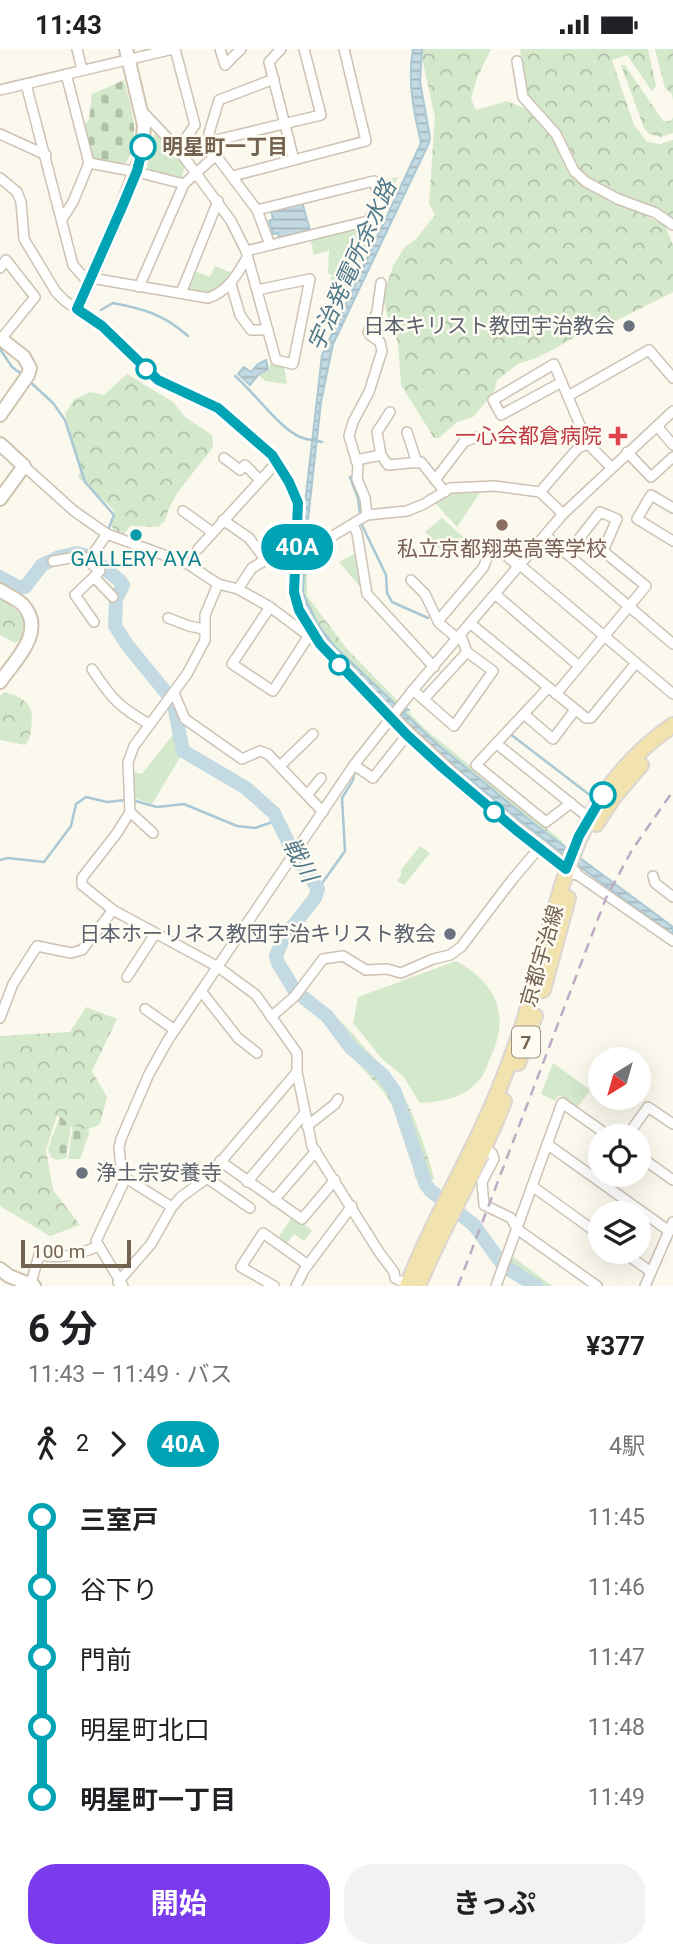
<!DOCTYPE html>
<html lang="ja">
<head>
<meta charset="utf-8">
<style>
	:root { --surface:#fff; --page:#f2f2f2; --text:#202124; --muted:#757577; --accent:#7c3aed }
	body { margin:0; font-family:Roboto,"Noto Sans JP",sans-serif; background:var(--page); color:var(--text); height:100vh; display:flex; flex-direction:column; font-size:26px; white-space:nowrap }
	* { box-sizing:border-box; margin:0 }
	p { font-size:23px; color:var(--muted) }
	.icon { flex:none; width:38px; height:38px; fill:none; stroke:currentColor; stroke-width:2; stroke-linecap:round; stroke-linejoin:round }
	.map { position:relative; height:1237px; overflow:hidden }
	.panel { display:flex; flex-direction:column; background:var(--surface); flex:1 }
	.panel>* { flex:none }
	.badge { padding:0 14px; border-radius:23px; font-size:24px; line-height:46px }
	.needle { width:46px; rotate:217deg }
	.buttons { position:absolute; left:588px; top:998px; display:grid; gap:14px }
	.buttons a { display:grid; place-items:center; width:63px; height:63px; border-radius:50%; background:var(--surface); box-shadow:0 7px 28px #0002; font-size:35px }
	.scale { position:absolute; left:21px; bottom:18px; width:110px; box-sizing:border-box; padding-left:7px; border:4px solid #756351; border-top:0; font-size:19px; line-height:24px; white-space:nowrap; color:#756351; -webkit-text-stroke:5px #fefbf3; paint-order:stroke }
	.map>.badge { position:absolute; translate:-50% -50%; box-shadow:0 0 0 4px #fff }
	.legs { display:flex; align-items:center; gap:10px; height:77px; padding:0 28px; font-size:23px }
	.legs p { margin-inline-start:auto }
	.summary { display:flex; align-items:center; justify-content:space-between; height:119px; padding:0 28px }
	h1 { font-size:38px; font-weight:700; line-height:52px }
	.action { display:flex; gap:14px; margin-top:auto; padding:14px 28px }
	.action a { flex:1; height:80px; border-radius:28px; background:var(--accent); color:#fff; font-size:28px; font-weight:700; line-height:80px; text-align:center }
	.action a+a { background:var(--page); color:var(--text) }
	ul { padding:0 28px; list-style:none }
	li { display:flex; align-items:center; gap:24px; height:70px; font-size:26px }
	li i { display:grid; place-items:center; width:10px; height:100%; margin:0 9px; background:currentColor }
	li i::after { content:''; width:18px; height:18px; margin:-9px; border:5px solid; border-radius:50%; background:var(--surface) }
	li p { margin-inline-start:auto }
	li:first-child i { background:linear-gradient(#0000 50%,currentColor 0) }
	li:last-child i { background:linear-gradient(currentColor 50%,#0000 0) }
	.status { display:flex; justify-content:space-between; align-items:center; height:49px; padding:0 35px; background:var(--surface); direction:ltr }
	.status svg { height:19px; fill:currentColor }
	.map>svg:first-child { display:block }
	.forest { fill:url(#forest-crowns) }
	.cemetery { fill:url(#cemetery-stones) }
	.green { fill:#d4e8cc }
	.water { fill:url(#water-rules); stroke:#aac8d4; stroke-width:2 }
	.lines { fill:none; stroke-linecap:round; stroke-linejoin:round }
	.stream { stroke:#aac8d4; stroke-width:2.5 }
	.river { stroke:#c3dae3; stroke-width:14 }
	.street-casing { stroke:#cdc2b3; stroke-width:12 }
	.secondary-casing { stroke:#cfc3b1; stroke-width:16 }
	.primary-casing { stroke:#dbd6d2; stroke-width:18 }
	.street { stroke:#fff; stroke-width:9 }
	.secondary { stroke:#fff; stroke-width:12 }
	.primary { stroke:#f2e2ad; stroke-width:14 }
	.rail { stroke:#bdabc5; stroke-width:2.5; stroke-dasharray:10 7; stroke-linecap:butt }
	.line-1-casing { stroke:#fff; stroke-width:16 }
	.line-1 { stroke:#00a3b4; stroke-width:10 }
	.stop-1-dot { fill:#fff; stroke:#00a3b4; stroke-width:3.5 }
	.worship-dot { fill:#6b7280; stroke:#fefbf3; stroke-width:2.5 }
	.health-dot { fill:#e0444e; stroke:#fefbf3; stroke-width:2.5 }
	.education-dot { fill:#8d6e63; stroke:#fefbf3; stroke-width:2.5 }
	.culture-dot { fill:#0f9aa8; stroke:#fefbf3; stroke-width:2.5 }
	.labels { text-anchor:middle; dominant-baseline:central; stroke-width:5; stroke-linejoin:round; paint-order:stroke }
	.shield { fill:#fefbf3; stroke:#9e9182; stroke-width:2 }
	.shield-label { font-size:19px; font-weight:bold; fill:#756351 }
	.stop-label { font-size:21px; font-weight:bold; fill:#756351; stroke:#fefbf3; text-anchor:start }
	.worship-label { font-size:21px; fill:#5b616d; stroke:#fefbf3; text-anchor:end }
	.health-label { font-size:21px; fill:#be3a42; stroke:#fefbf3; text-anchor:end }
	.education-label { font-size:21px; fill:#785e54; stroke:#fefbf3 }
	.culture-label { font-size:21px; fill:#0d838f; stroke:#fefbf3 }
	.street-label { font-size:21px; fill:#756351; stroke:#fefbf3 }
	.water-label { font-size:23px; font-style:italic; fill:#517a8b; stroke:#fefbf3 }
</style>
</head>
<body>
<div class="status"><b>11:43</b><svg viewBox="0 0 49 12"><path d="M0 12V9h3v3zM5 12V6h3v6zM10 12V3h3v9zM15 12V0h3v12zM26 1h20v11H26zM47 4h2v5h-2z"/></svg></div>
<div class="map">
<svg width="673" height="1237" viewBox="0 0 673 1237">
	<defs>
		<pattern id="forest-crowns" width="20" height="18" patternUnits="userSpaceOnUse" patternTransform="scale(1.75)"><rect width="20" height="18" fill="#d4e8cc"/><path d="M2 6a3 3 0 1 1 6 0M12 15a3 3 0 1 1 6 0" fill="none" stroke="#b1c0a8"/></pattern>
		<pattern id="cemetery-stones" width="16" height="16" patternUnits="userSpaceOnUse" patternTransform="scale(1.75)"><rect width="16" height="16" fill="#d4e8cc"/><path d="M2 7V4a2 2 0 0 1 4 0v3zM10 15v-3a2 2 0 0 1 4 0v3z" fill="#b1c0a8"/></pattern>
		<pattern id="water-rules" width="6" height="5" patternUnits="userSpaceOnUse" patternTransform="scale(1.75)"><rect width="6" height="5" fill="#c3dae3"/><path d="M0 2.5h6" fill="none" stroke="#a3b4ba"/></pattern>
	</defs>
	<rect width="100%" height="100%" fill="#fbf8ed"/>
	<g class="forest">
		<polygon points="420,0 491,0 477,29 471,50 476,61 507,52 526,60 552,87 568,124 584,138 665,176 673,196 673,243 602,279 590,280 539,308 518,315 497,331 494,343 473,368 457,373 439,389 434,389 401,336 398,293 388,271 383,248 393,217 404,199 416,190 435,166 429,155 435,68"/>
		<polygon points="520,0 648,0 656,37 652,42 627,6 612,11 634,76 647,93 660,95 673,91 673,170 660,160 619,146 590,129 579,119 562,84 526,47"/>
		<polygon points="655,0 673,0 673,52 672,45 665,39"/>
		<polygon points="621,16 625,16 663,72 670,72 673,69 673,84 661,88 649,85 644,79"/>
		<polygon points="127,325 173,353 185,368 212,386 213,398 178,443 169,459 165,472 158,478 130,477 124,485 114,481 110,475 115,462 78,428 80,423 65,364 74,351 90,343 104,346"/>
		<path d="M299,511L307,513V547L347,600L424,679L562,792L564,797L555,801C478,734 394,676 329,598C320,587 306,572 302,558C298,544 300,526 299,511Z"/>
		<polygon points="0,548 22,566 25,582 23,589 15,594 0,586"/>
		<path d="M4,643C27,649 35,656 31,680C30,687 30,691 25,696L0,691V647Z"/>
		<polygon points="86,958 117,970 92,1022 107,1048 100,1075 80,1084 57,1067 46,1101 53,1141 80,1176 50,1187 0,1157 0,987 70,983"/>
		<path d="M321,963C338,965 346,978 358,991C372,1007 387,1022 400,1040C412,1059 429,1108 434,1130L428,1135L416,1130C409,1103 402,1072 387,1048C372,1025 324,986 321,963Z"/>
		<path d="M502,1203L512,1207L552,1237C525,1237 514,1237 498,1213Z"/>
	</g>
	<g class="cemetery">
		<path d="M124,31C130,58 144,92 124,116L97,111L90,107L83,75L89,72L92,45Z"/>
		<polygon points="60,1067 71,1077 66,1109 57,1111 51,1108 48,1100"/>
		<polygon points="73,1076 90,1082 80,1110 68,1110"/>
	</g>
	<g class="green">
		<path d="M155,85C168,88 178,105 185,117L181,130C161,127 143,130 147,105C148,97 148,91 155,85Z"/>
		<polygon points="398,128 345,243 329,237 332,226 328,225 329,201 314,206 310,189 369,175 382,150 378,132"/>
		<polygon points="215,217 232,224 219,242 208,247 186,240 192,221 210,228"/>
		<polygon points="270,315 284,317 287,335 265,332 259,326 270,320"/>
		<polygon points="460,440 481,442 457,478 435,454 454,442"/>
		<polygon points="442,469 479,502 471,510 461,499 444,504 428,489 430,487 425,483"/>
		<polygon points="356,504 362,540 339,513"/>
		<polygon points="172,687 177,687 182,705 152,755 131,748 130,722 142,725"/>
		<polygon points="420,797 430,804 404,836 397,832 401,826 401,821"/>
		<path d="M456,912C495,933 511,965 491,1007C488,1014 485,1025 479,1031C465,1049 441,1053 420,1054L403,1027L383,1011L353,974L358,948Z"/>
		<polygon points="553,1014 590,1041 577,1059 559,1046 555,1052 541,1045"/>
		<polygon points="292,1168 312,1181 304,1192 294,1185 284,1198 276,1192"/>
	</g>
	<g class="water">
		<path d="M413,0H422L420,33L430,88L429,94L333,295L321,353L306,489L303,544L320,581L329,592L437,695L537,777L673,878V886C565,808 457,728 364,633C343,611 315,587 303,559C300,551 298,542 296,533L322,306L421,94C414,64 407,31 413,0Z"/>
		<polygon points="302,153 310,181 279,189 278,184 273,185 269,172 273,170 271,161"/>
		<polygon points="266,311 268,320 259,325 250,336 238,325 244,318 251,323 258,315"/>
	</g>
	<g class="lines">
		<g class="stream">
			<path d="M101,261L113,254C144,260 163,265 188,287"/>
			<polyline points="0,300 12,318 23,326"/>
			<path d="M235,327C254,343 278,378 300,388C307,391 315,391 322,393"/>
			<polyline points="28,331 53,354 65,371 85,433 114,466 108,481"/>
			<polyline points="350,428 358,449 360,466"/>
			<polyline points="361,474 386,526 387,544 392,553 428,569"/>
			<polyline points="318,576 337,601"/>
			<polyline points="402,666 407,660 409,661"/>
			<polyline points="509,684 591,747"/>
			<polyline points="372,700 390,678"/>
			<polyline points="132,751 157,758 184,755 237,777 255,779 278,771"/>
			<polyline points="0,811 8,809 44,813 71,777 76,755 86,748 107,753 126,751"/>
			<polyline points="318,840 345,802 342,749 353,731 355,721"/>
		</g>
		<polyline class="river" points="0,528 18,538 25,538 42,516 59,508 77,504 91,508 120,532 123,536 116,550 115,577 128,597 173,652 183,702 246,739 274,764 291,799 318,840 315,849 284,888 276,907 278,914 295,942 327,967 351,999 383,1026 395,1043 426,1136 431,1142 474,1176 500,1212 510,1221 536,1237"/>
		<g class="street-casing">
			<g id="street">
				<polyline points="77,0 82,21"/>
				<polyline points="175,0 195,76 178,100"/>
				<polyline points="220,0 225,16 241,0"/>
				<polyline points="281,0 269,13 294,111"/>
				<polyline points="517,12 523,48 556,85 574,122 586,133 618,150 656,164 673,176"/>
				<polyline points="26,35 73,216 89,234"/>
				<polyline points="0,41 173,0"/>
				<polyline points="141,61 178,100 231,172 246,202 276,311 293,315 310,230 257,241"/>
				<polyline points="0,85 46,106"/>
				<polyline points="212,92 321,66 304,0"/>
				<polyline points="89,114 137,123 184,135 215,107"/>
				<polyline points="233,127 366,92 344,0"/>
				<path d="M0,129L17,143L21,153L24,190L56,243L65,252L101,277L158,331L218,359L272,406L289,433L298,454L294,532C295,585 355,634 391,668"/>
				<polyline points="62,170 73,153 89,114 66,25"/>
				<polyline points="270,196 257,161 211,100 209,84 219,51 274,30"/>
				<polyline points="246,202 368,172 380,152 374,132 257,161"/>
				<polyline points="0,219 6,211 35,248 1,290"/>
				<path d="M91,229L208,249C228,243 237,225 247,209"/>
				<polyline points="231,235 240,266 251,281 268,281"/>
				<polyline points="139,238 184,135"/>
				<polyline points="181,244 218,152"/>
				<polyline points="562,333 501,366 493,351 554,315 588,395"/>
				<polyline points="568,347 649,301 673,329"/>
				<polyline points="390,363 377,383 381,406 388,416 421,413 445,443"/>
				<polyline points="657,377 673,396"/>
				<polyline points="407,383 417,414"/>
				<polyline points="627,403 651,428 673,408"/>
				<polyline points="224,409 240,421 245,416 260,431"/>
				<polyline points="356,411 381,406"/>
				<polyline points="24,417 74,462 107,485 188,515 218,535 238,540 270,558 318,594"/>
				<polyline points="435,431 464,393 476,388"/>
				<polyline points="540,443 563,465"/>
				<polyline points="673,459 651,446 637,470 673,492"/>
				<polyline points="183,462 212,483"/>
				<polyline points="367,466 365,449 357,430 358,417 349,387 353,373 369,343 382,302 380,293 370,286 368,283 377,263 381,234"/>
				<polyline points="223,471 249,489 265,510"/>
				<polyline points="353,476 357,484 367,545 434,618"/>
				<polyline points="545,486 673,595"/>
				<polyline points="198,500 277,413"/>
				<polyline points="53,512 82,507 88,512"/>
				<polyline points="520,516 673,645"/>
				<polyline points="94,528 113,548"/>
				<polyline points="411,531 425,545 439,574 458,590"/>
				<polyline points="218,535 205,566 205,591 187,625 134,697 128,713 130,763 117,784 82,829 82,836 113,861 218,918 256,946 297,1004 297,1023 312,1097 379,1203 394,1223 395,1229 410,1237"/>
				<polyline points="238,540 252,519 291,496 309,495 331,488 367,466 407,462 424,455 450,439 495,437 540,443 578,399 588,395 611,418"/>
				<polyline points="496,546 579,617"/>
				<polyline points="270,558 232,615 273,642 308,588"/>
				<polyline points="168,569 189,577 203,580"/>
				<polyline points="438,572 483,519 488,507 497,498 519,518"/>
				<polyline points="94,573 75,546 100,522 88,512 107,485"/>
				<polyline points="471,575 586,669 591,669 636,614"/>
				<path d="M92,620C111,649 119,658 149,675"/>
				<polyline points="548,639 476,716 546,773 571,754"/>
				<polyline points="413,641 454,677 493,622 467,603 461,587"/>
				<polyline points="174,644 185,670 242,710 260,702 268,705 323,763"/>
				<polyline points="556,645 646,537 603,502 617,470 600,463 567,505"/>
				<polyline points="424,650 467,603"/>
				<polyline points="525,666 553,690 575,661"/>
				<polyline points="497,695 589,769"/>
				<polyline points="354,716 373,729 407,686"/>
				<polyline points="280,717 313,685"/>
				<polyline points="308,745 321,729"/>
				<polyline points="130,763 153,784"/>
				<polyline points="575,824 673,892"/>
				<polyline points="653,827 655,834 673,848"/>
				<polyline points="127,928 155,885"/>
				<polyline points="201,942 238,989 257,1004"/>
				<polyline points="145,960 175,981"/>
				<polyline points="271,968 295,947 323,910 343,907 366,921 387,920 401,924 433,910 450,906 461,898 512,831 539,799"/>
				<polyline points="0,969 13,935 37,897 71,904 82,901 113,861"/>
				<polyline points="307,1077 335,1055 338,1050"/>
				<polyline points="627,1087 648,1058 673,1075"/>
				<polyline points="547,1095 669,1182"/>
				<polyline points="481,1099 492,1104 494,1110 482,1133 484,1156 511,1169 517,1180 597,1237"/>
				<polyline points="639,1107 673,1131"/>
				<polyline points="220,1112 302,1170 335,1131"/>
				<polyline points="124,1128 172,1158"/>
				<polyline points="207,1129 250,1159"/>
				<polyline points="247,1133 305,1064"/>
				<polyline points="532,1137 600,1186"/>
				<polyline points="274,1151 316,1102"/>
				<polyline points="622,1202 651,1223"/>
				<polyline points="118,1233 151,1195 172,1158 181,1148 207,1129 297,1023"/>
				<path d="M31,1234L39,1206C63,1210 77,1206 99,1197"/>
				<polyline points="123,1237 96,1192 123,1135 119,1099 121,1090 149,1025 168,991 354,716 413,641 563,465 673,362"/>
				<polyline points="274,1237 241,1218 263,1184 308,1216"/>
				<polyline points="296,1237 304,1221 352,1157"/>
				<polyline points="496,1237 562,1054 609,1087"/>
				<polyline points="645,1237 673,1173"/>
			</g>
		</g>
		<g class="secondary-casing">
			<g id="secondary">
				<polyline points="77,260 122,158 142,104 144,76 126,0"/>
				<polyline points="0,289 24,308 30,319 28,326 0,366"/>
				<polyline points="0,395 24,417 0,450"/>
				<path d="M0,541C7,546 17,550 23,556C47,583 14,612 0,633"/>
				<polyline points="391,668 465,738 539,799 575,824"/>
				<polyline points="0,1220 9,1227 34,1237"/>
			</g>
		</g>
		<g class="primary-casing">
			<g id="primary">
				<polyline points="596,775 613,749 641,716"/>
				<polyline points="543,941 568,849"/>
				<polyline points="518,1014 535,967"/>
				<path d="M407,1237C433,1169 472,1108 499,1040C510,1013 521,984 529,955C562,844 570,748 673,676"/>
				<path d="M418,1237C444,1175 480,1116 504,1052"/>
			</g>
		</g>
		<use href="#street" class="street"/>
		<use href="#secondary" class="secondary"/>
		<use href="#primary" class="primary"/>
		<polyline class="rail" points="458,1237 606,849 632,801 673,742"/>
	</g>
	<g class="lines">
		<g class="line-1-casing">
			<polyline id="line-1" points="143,98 137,122 122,158 77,260 102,277 158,331 218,359 272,406 289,433 298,454 294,543 299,561 320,595 407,686 444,720 516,781 566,820 579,787 603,746"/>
		</g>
		<use href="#line-1" class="line-1"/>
	</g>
	<g class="stop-1-dot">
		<circle cx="143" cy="98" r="12"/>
		<circle cx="146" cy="320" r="9"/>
		<circle cx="339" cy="616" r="9"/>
		<circle cx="603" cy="746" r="12"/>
		<circle cx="494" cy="763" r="9"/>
	</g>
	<g class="worship-dot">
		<circle cx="629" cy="277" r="7"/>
		<circle cx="450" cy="885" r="7"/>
		<circle cx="82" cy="1124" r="7"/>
	</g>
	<path class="health-dot" d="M614.5 376.5h7v7h7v7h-7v7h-7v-7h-7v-7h7z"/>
	<circle class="education-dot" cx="502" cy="476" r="7"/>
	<circle class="culture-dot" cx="136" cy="486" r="7"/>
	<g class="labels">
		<rect class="shield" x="512" y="977.5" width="28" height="31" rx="5"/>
		<g class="shield-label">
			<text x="526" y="993">7</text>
		</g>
		<g class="stop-label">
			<text x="162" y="98">明星町一丁目</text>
		</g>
		<g class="worship-label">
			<text x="615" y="277">日本キリスト教団宇治教会</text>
			<text x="436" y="885">日本ホーリネス教団宇治キリスト教会</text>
			<text x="96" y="1124" text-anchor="start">浄土宗安養寺</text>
		</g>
		<g class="health-label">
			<text x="602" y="387">一心会都倉病院</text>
		</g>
		<g class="education-label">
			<text x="502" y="500">私立京都翔英高等学校</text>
		</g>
		<g class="culture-label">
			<text x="136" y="510">GALLERY AYA</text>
		</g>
		<g class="street-label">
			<text transform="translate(542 907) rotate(-74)">京都宇治線</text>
		</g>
		<g class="water-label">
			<text transform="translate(352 217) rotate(-66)">宇治発電所余水路</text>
			<text transform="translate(300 811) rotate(61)">戦川</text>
		</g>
	</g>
</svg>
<div class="buttons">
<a><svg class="needle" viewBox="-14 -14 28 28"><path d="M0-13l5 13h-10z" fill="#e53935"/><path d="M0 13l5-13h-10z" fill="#757577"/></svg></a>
<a><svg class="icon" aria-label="locate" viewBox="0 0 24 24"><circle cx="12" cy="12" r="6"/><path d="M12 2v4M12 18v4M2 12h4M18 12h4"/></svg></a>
<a><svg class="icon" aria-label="layers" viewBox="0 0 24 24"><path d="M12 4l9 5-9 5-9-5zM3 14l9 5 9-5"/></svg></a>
</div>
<div class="scale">100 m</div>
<b class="badge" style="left:297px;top:498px;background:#00a3b4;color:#fff">40A</b>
</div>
<section class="panel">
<div class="summary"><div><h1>6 分</h1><p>11:43 – 11:49 · バス</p></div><b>¥377</b></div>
<div class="legs"><svg class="icon" aria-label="walk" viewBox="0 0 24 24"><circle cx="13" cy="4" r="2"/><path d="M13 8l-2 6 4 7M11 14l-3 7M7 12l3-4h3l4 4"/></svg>2<svg class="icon" aria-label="forward" viewBox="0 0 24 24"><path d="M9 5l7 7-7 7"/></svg><b class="badge" style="background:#00a3b4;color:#fff">40A</b><p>4駅</p></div>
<ul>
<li><i style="color:#00a3b4"></i><b>三室戸</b><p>11:45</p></li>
<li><i style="color:#00a3b4"></i><span>谷下り</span><p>11:46</p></li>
<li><i style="color:#00a3b4"></i><span>門前</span><p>11:47</p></li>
<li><i style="color:#00a3b4"></i><span>明星町北口</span><p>11:48</p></li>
<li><i style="color:#00a3b4"></i><b>明星町一丁目</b><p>11:49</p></li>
</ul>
<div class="action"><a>開始</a><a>きっぷ</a></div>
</section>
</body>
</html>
